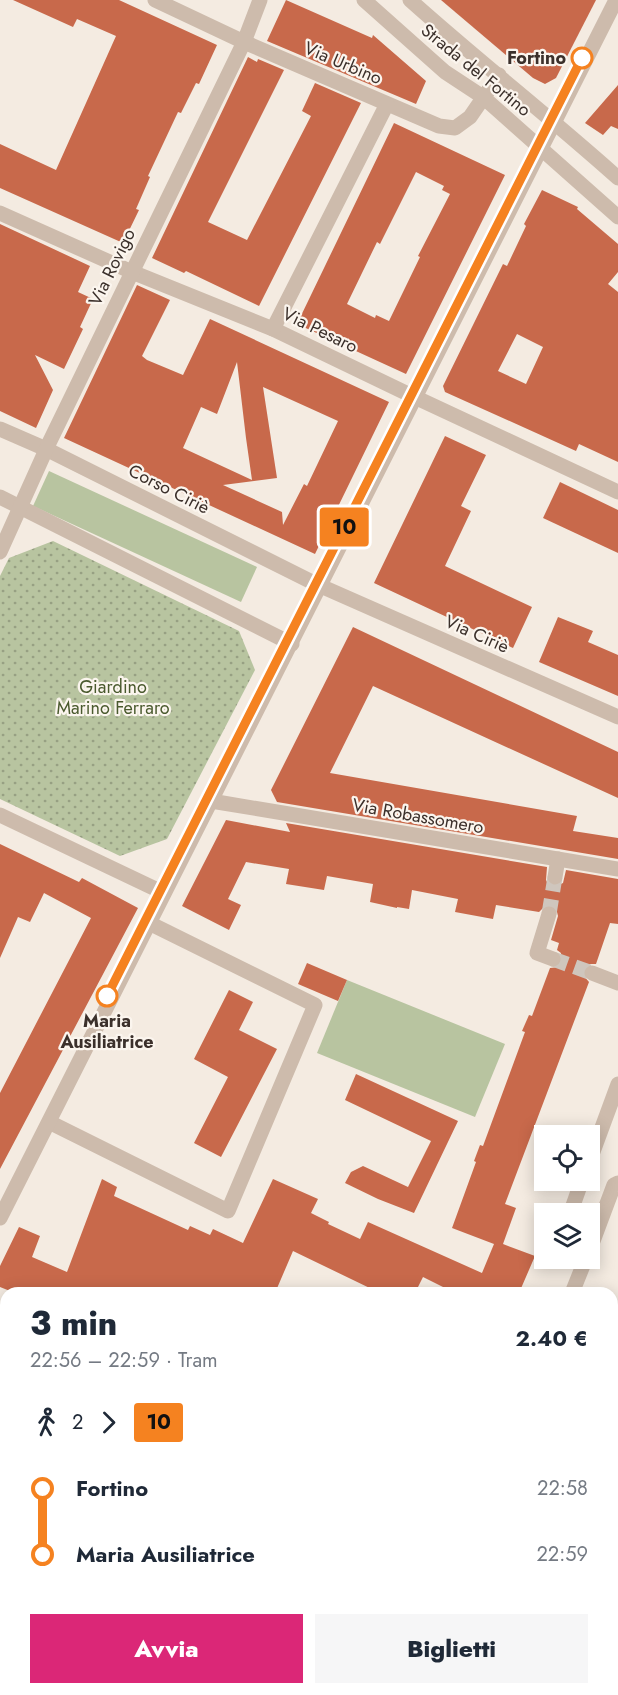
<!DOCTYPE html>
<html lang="it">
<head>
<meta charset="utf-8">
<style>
	:root { --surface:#fff; --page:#f6f6f7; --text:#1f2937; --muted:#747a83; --accent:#db2777 }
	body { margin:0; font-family:Jost,sans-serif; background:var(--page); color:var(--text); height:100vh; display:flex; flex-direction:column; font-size:22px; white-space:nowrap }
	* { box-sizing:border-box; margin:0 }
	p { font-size:20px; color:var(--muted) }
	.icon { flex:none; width:33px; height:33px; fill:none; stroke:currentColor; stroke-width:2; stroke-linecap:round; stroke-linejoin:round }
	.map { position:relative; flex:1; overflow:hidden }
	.drawer { position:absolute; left:0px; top:1287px; width:618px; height:408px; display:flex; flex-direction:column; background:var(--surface); border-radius:18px 18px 0 0; box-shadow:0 3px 15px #0003 }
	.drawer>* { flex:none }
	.badge { padding:0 12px; border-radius:4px; font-size:21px; line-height:39px }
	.fabs { position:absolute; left:534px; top:1125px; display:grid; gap:12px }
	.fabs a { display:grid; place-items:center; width:66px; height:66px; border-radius:0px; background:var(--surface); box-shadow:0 3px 15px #0003; font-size:30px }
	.map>.badge { position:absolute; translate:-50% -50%; box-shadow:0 0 0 3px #fff }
	.legs { display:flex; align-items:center; gap:9px; height:66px; padding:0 30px; font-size:20px }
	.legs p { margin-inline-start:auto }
	.head { display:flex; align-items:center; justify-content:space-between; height:102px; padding:0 30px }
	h1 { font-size:33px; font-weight:800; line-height:45px }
	.action { display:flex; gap:12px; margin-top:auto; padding:12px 30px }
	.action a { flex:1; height:69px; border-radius:0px; background:var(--accent); color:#fff; font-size:24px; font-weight:800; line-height:69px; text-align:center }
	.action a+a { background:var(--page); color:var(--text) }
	ul { padding:0 30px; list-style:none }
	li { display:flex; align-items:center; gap:21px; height:66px; font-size:22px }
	li i { display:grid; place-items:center; width:9px; height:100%; margin:0 8px; background:currentColor }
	li i::after { content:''; width:15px; height:15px; margin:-8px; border:4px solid; border-radius:50%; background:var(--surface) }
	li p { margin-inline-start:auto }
	li:first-child i { background:linear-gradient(#0000 50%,currentColor 0) }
	li:last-child i { background:linear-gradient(currentColor 50%,#0000 0) }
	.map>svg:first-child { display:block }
	.grass { fill:#b8c4a0 }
	.park { fill:url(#park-dots) }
	.building { fill:#c8694b; fill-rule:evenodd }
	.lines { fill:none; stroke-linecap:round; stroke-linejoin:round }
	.minor-tunnel { stroke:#cfc6bd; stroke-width:15; stroke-dasharray:15 8; stroke-linecap:butt }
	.minor { stroke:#cdbbac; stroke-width:15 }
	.line-1-casing { stroke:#fff; stroke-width:14 }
	.line-1 { stroke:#f58220; stroke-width:9 }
	.stop-1-dot { fill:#fff; stroke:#f58220; stroke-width:3 }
	.labels { text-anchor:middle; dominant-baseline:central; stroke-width:4.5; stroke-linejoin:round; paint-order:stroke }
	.stop-label { font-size:18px; font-weight:bold; fill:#3b302b; stroke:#fbf5ee; text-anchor:end }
	.street-label { font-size:18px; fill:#3b302b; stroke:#fbf5ee }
	.park-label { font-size:18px; fill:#4a5a2e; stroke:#fbf5ee }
</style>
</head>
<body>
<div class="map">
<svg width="618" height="1695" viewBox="0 0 618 1695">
	<defs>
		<pattern id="park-dots" width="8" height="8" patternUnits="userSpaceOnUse" patternTransform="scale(1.5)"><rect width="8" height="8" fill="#b8c4a0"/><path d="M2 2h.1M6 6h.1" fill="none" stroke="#97a083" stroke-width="1.8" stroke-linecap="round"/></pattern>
	</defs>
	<rect width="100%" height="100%" fill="#f4ebe1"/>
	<g class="grass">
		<polygon points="49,471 257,567 241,602 33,506"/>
		<polygon points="347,980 505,1044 475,1117 317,1053"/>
	</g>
	<polygon class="park" points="53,541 239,631 255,670 167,839 120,856 0,799 0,576 9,558"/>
	<g class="building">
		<polygon points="13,0 119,0 217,45 199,84 196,83 181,113 178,112 148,176 150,177 136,209 139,210 123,243 0,188 0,144 56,170 116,36 77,19 73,27"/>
		<polygon points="286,0 372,38 373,35 426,81 416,104 267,41"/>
		<polygon points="441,0 596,0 556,78 545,84 533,78"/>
		<polygon points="248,57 257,62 258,59 284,70 208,222 247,240 311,116 302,111 315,83 361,103 259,306 186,271 184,273 152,258"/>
		<polygon points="618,85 618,129 611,126 603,135 585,123"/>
		<path d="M394,123L505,175L406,374L297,324ZM416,172L444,186L442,190L450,194L418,256L420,257L389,321L376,315L375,318L347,304L377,242L380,244Z"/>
		<path d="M542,190L578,207L577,209L618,244V272L608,284L618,292V462L579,444L576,451L445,392L443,386L503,264L507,266L526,226L524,224ZM517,334L543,347L526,384L498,371Z"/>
		<polygon points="0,224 90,266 78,292 93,299 80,327 83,329 64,369 35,355 53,390 36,428 0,411"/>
		<path d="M137,285L170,300L142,356L147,360L183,375L210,319L389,402L315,554L64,438ZM237,362L246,438L252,480L183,448L201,407L217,414ZM263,387L338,421L307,486L304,484L283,525L282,512L223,485L277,478Z"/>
		<polygon points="445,436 486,455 461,506 471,511 445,566 532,607 513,648 374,583"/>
		<polygon points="560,482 618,510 618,553 543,518"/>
		<polygon points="558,617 593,631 588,642 618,655 618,696 539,662"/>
		<polygon points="353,627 618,752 618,798 373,686 330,773 577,816 573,831 618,838 618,859 277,802 271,790"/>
		<polygon points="226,820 290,832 286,823 547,867 546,880 548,884 554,887 563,883 566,870 618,879 618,924 610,923 596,964 590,964 583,969 583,975 589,982 505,1204 516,1208 503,1244 535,1256 519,1293 455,1293 423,1277 415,1293 380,1293 293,1251 275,1293 15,1293 0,1287 0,1266 19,1227 40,1236 32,1257 67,1272 102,1179 117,1187 114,1196 188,1230 190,1226 210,1235 213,1229 243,1243 273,1179 318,1199 311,1213 329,1222 328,1224 360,1239 368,1222 482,1273 494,1244 452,1228 476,1162 474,1161 480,1145 483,1146 525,1032 522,1031 529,1015 532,1016 550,968 559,967 562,962 561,953 557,950 559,943 551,940 558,916 556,908 552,905 546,905 539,912 496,905 493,919 455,912 458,899 412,890 409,909 397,907 397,908 370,902 373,884 327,876 324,890 286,884 289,869 246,862 228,899 241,905 229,930 182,906"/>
		<polygon points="0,844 79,882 82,878 138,908 0,1169 0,1093 91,918 44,893 30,922 18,917 0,958"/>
		<polygon points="307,963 347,980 338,1001 298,984"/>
		<polygon points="229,990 253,1002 239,1030 277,1049 221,1157 194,1143 228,1077 194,1059"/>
		<polygon points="356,1074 458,1121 414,1213 378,1199 345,1183 351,1172 363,1166 408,1187 431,1141 345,1100"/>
	</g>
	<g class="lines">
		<g class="minor-tunnel">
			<polyline points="549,914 555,877"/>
			<polyline points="553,959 592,973"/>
		</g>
		<g class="minor">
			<polyline points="155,0 244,42 439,126 455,128 470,117 499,75"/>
			<polyline points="364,0 445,72 483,97 618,217"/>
			<path d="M410,0C478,61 550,117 618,178"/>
			<polyline points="0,213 132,272 273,329 406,393 618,492"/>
			<polyline points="273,329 387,104"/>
			<polyline points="0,429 46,449 316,584 618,717"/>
			<polyline points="0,497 292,644"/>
			<polyline points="0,552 49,443 244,42 260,0"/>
			<polyline points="211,801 618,869"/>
			<polyline points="0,815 164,893"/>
			<polyline points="555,877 558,859"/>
			<polyline points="549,914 537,953 553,959"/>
			<polyline points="592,973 618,983"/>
			<polyline points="49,1122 228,1211 315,1005 149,923"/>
			<polyline points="590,1160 618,1084"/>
			<polyline points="570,1214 582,1180"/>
			<polyline points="0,1218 616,0"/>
			<polyline points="590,1249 614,1185 618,1183"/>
			<polyline points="572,1293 586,1258"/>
			<polyline points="612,1493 618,1474"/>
			<polyline points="0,1508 6,1512"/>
			<polyline points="612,1586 618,1607"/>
			<polyline points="369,1689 390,1695"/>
			<polyline points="57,1695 59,1689"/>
		</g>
	</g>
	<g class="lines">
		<g class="line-1-casing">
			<polyline id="line-1" points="107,996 582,58"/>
		</g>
		<use href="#line-1" class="line-1"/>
	</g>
	<g class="stop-1-dot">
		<circle cx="582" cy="58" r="10"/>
		<circle cx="107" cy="996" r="10"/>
	</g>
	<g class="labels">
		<g class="stop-label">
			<text x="566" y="58">Fortino</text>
			<text x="107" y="1021" text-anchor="middle">Maria<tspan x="107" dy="21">Ausiliatrice</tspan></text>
		</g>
		<g class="street-label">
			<text transform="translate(343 63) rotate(23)">Via Urbino</text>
			<text transform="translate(476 70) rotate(39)">Strada del Fortino</text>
			<text transform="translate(112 267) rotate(-64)">Via Rovigo</text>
			<text transform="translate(320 330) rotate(26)">Via Pesaro</text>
			<text transform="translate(169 489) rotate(27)">Corso Ciriè</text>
			<text transform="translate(477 634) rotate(24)">Via Ciriè</text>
			<text transform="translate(418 816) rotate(10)">Via Robassomero</text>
		</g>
		<g class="park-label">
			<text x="113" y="687">Giardino<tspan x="113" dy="21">Marino Ferraro</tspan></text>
		</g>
	</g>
</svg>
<div class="fabs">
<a><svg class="icon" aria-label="locate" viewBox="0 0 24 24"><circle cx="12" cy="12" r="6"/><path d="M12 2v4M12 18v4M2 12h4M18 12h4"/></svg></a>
<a><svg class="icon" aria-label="layers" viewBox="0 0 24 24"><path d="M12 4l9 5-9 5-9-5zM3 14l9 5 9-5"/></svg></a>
</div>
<b class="badge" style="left:344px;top:527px;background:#f58220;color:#111">10</b>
<section class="drawer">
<div class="head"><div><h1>3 min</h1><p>22:56 – 22:59 · Tram</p></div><b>2.40 €</b></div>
<div class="legs"><svg class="icon" aria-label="walk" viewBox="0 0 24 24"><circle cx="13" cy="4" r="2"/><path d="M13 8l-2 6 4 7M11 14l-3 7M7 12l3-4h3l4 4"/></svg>2<svg class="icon" aria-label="forward" viewBox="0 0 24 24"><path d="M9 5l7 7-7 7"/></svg><b class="badge" style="background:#f58220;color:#111">10</b></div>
<ul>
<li><i style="color:#f58220"></i><b>Fortino</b><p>22:58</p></li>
<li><i style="color:#f58220"></i><b>Maria Ausiliatrice</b><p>22:59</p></li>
</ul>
<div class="action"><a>Avvia</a><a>Biglietti</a></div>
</section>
</div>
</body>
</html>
